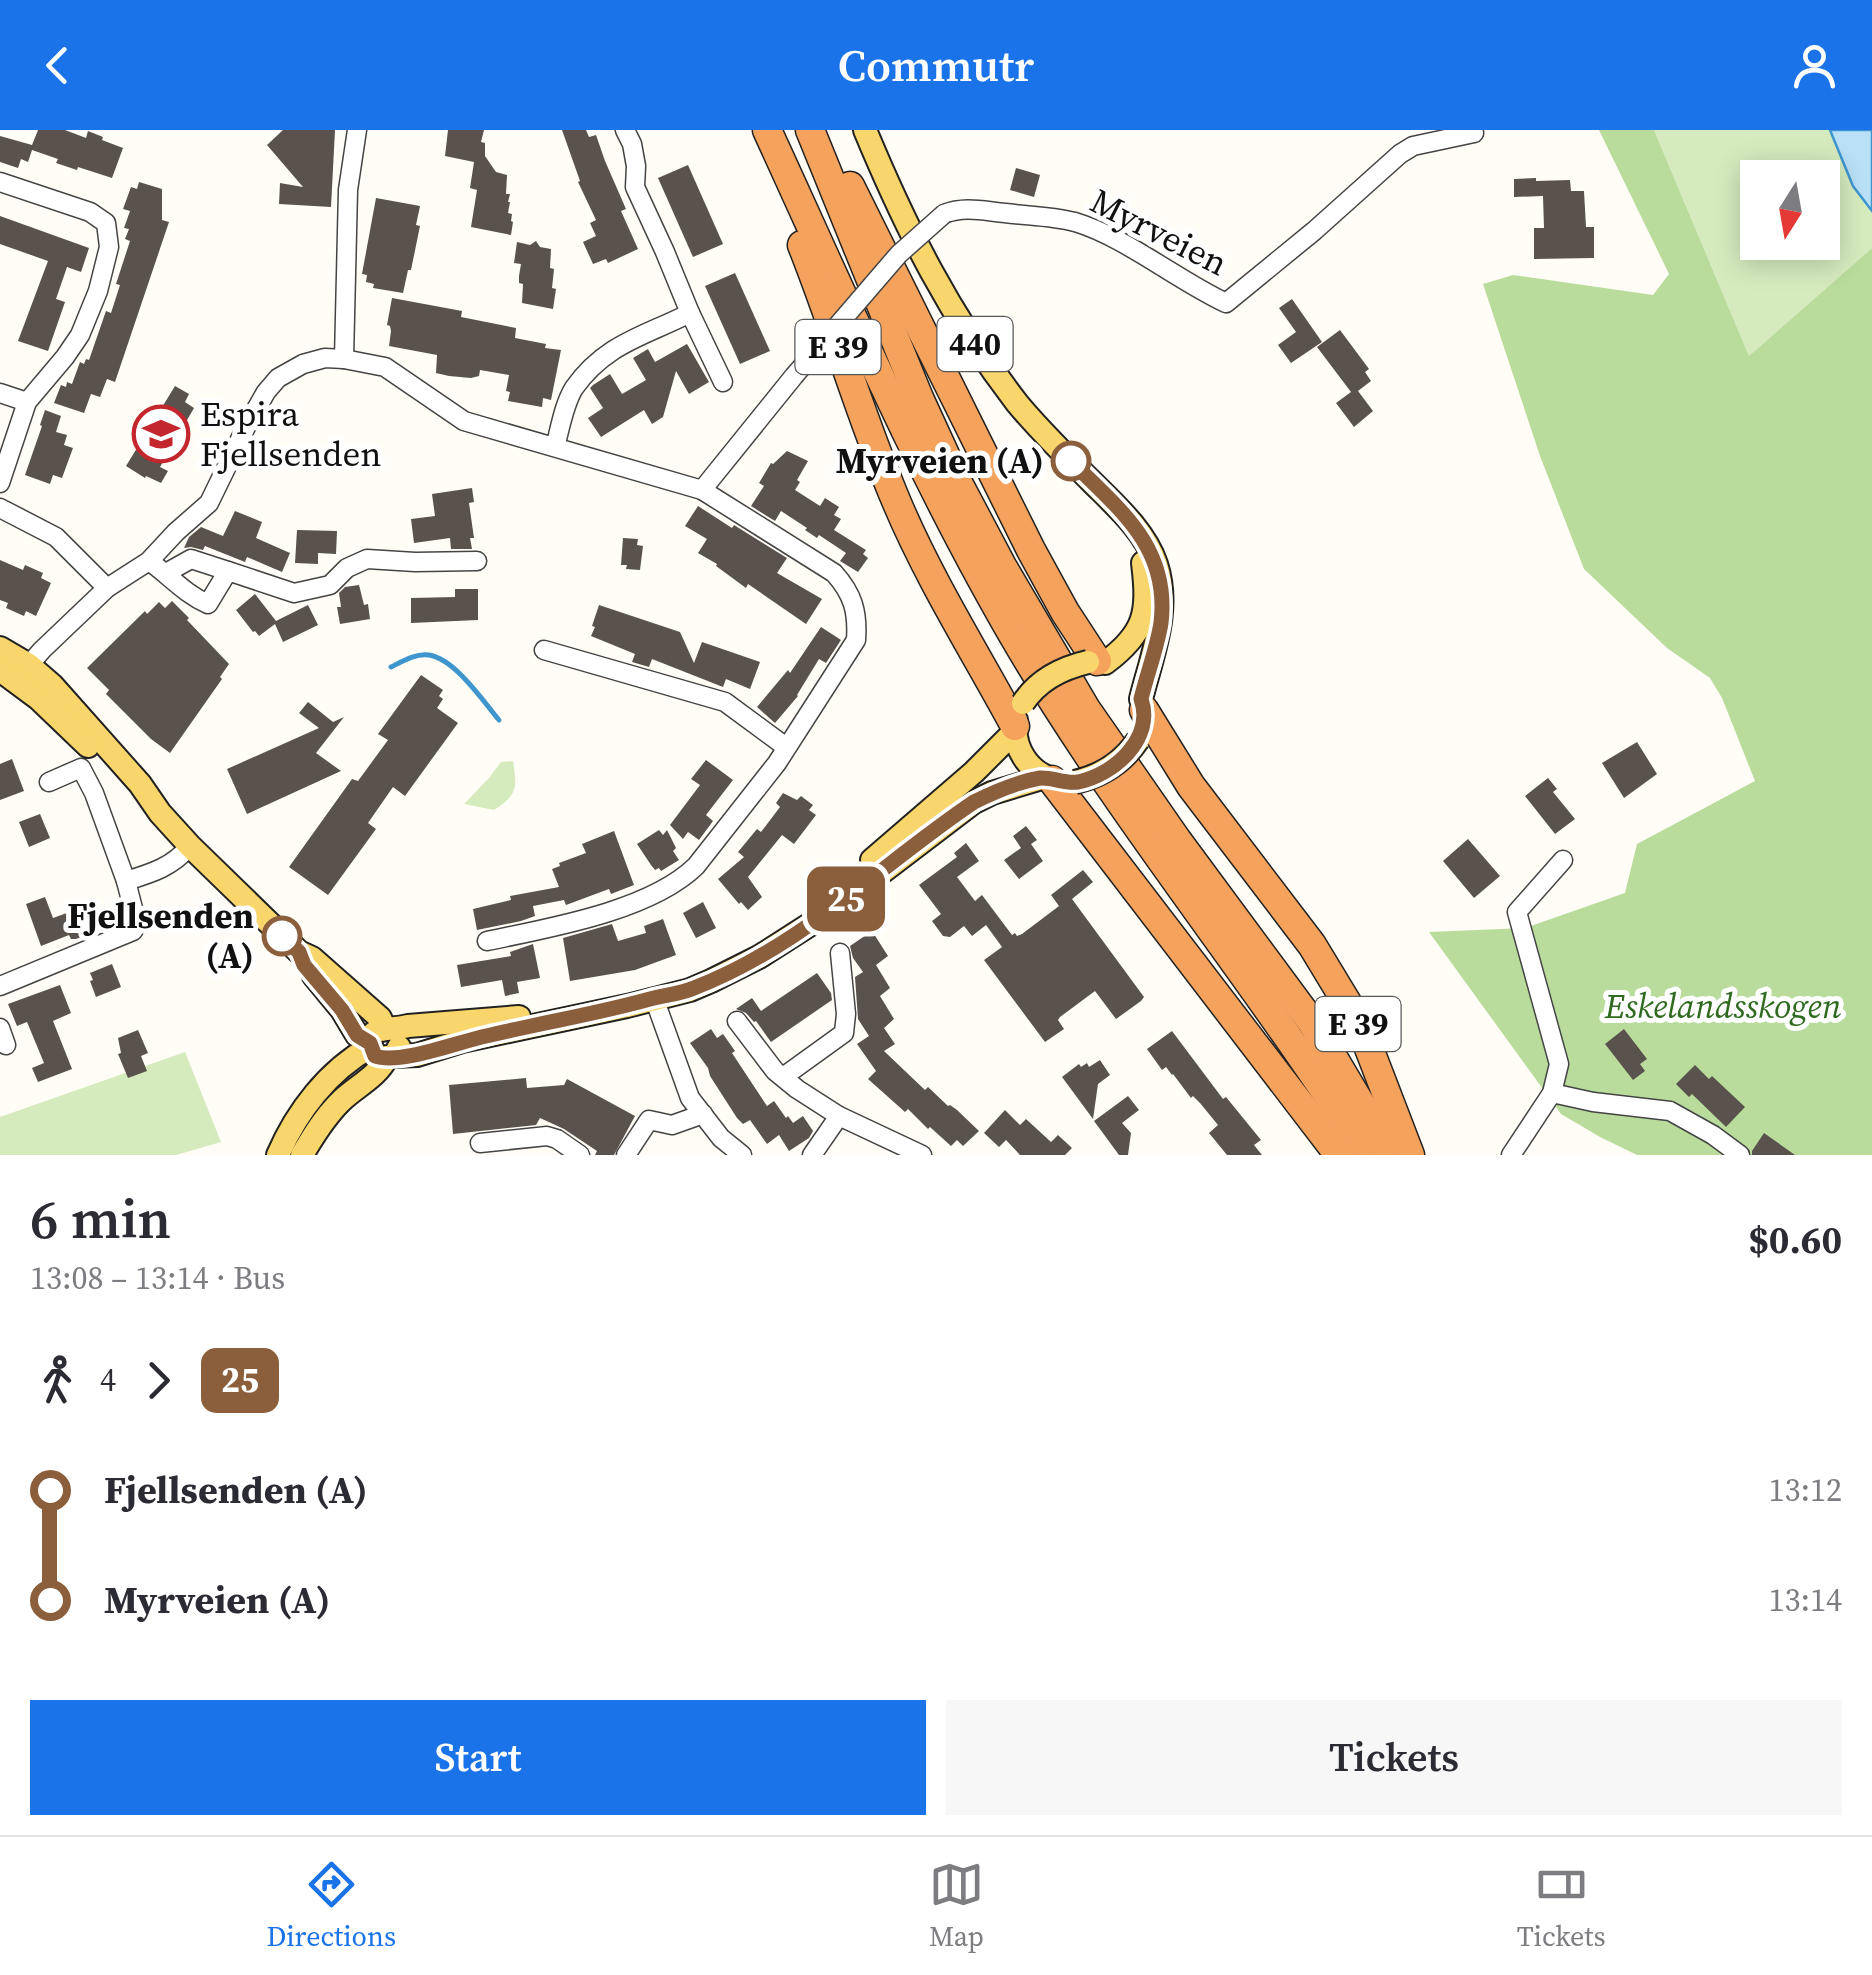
<!DOCTYPE html>
<html lang="en">
<head>
<meta charset="utf-8">
<style>
	:root { --surface:#fff; --page:#f7f7f7; --text:#2b2b33; --muted:#7c7c81; --line:#e1e1e2; --accent:#1a73e8 }
	body { margin:0; font-family:"Source Serif 4",serif; background:var(--page); color:var(--text); height:100vh; display:flex; flex-direction:column; font-size:38px; white-space:nowrap }
	* { box-sizing:border-box; margin:0 }
	p { font-size:32px; color:var(--muted) }
	.icon { flex:none; width:55px; height:55px; fill:none; stroke:currentColor; stroke-width:2; stroke-linecap:round; stroke-linejoin:round }
	.map { position:relative; height:1025px; overflow:hidden }
	.drawer { display:flex; flex-direction:column; background:var(--surface); flex:1 }
	.drawer>* { flex:none }
	.badge { padding:0 20px; border-radius:15px; font-size:35px; line-height:65px }
	.needle { width:65px; rotate:191deg }
	.controls { position:absolute; left:1740px; top:30px; display:grid; gap:20px }
	.controls a { display:grid; place-items:center; width:100px; height:100px; border-radius:0px; background:var(--surface); box-shadow:0 5px 25px #0003; font-size:50px }
	.map>.badge { position:absolute; translate:-50% -50%; box-shadow:0 0 0 5px #fff }
	.legs { display:flex; align-items:center; gap:15px; height:110px; padding:0 30px; font-size:32px }
	.legs p { margin-inline-start:auto }
	.summary { display:flex; align-items:center; justify-content:space-between; height:170px; padding:0 30px }
	h1 { font-size:55px; font-weight:600; line-height:75px }
	.button { display:flex; gap:20px; margin-top:auto; padding:20px 30px }
	.button a { flex:1; height:115px; border-radius:0px; background:var(--accent); color:#fff; font-size:40px; font-weight:600; line-height:115px; text-align:center }
	.button a+a { background:var(--page); color:var(--text) }
	ul { padding:0 30px; list-style:none }
	li { display:flex; align-items:center; gap:35px; height:110px; font-size:38px }
	li i { display:grid; place-items:center; width:15px; height:100%; margin:0 12px; background:currentColor }
	li i::after { content:''; width:25px; height:25px; margin:-12px; border:8px solid; border-radius:50%; background:var(--surface) }
	li p { margin-inline-start:auto }
	li:first-child i { background:linear-gradient(#0000 50%,currentColor 0) }
	li:last-child i { background:linear-gradient(currentColor 50%,#0000 0) }
	header { display:flex; justify-content:space-between; align-items:center; height:130px; padding:0 30px; background:var(--accent); color:#fff; font-size:45px; font-weight:600 }
	.tabs { display:flex; justify-content:space-around; align-items:center; height:140px; border-top:2px solid var(--line); background:var(--surface); font-size:28px; color:var(--muted) }
	.tabs a { display:grid; justify-items:center; gap:5px }
	.tabs .on { color:var(--accent) }
	.map>svg:first-child { display:block }
	.green { fill:#d5ebbd; fill-rule:evenodd }
	.forest { fill:#b9dc9c }
	.water { fill:#b9e0f7; stroke:#3f96cf; stroke-width:2.5 }
	.lines { fill:none; stroke-linecap:round; stroke-linejoin:round }
	.stream { stroke:#3f96cf; stroke-width:5 }
	.building { fill:#5a524d }
	.minor-casing { stroke:#444; stroke-width:21 }
	.major-casing { stroke:#222; stroke-width:26 }
	.highway-casing { stroke:#222; stroke-width:31 }
	.minor { stroke:#fff; stroke-width:18 }
	.major { stroke:#f9d66b; stroke-width:22 }
	.highway { stroke:#f5a25d; stroke-width:28 }
	.minor-bridge-casing { stroke:#444; stroke-width:21; stroke-linecap:butt }
	.major-bridge-casing { stroke:#222; stroke-width:26; stroke-linecap:butt }
	.minor-bridge { stroke:#fff; stroke-width:18 }
	.major-bridge { stroke:#f9d66b; stroke-width:22 }
	.line-1-casing { stroke:#fff; stroke-width:22 }
	.line-1 { stroke:#8b5e3c; stroke-width:15 }
	.stop-1-dot { fill:#fff; stroke:#8b5e3c; stroke-width:5 }
	.labels { text-anchor:middle; dominant-baseline:central; stroke-width:10; stroke-linejoin:round; paint-order:stroke }
	.shield { fill:#fff; stroke:#585858; stroke-width:2.5 }
	.shield-label { font-size:32px; font-weight:bold; fill:#111 }
	.street-label { font-size:35px; fill:#111; stroke:#fff }
	.poi-label { font-size:35px; fill:#111; stroke:#fff; text-anchor:start }
	.stop-label { font-size:35px; font-weight:bold; fill:#111; stroke:#fff; text-anchor:end }
	.park-label { font-size:35px; font-style:italic; fill:#2f6b1f; stroke:#fff }
</style>
</head>
<body>
<header><svg class="icon" aria-label="back" viewBox="0 0 24 24"><path d="M15 5l-7 7 7 7"/></svg>Commutr<svg class="icon" aria-label="person" viewBox="0 0 24 24"><circle cx="12" cy="8" r="4"/><path d="M4 21q1-7 8-7t8 7"/></svg></header>
<div class="map">
<svg width="1872" height="1025" viewBox="0 0 1872 1025">
	<rect width="100%" height="100%" fill="#fffdf5"/>
	<g class="green">
		<path d="M1654,0H1830L1853,56L1872,81V118L1749,226ZM1758,48H1822V112H1758Z"/>
		<path d="M513,631C517,657 518,665 494,680L464,674L488,649L501,632Z"/>
		<polygon points="185,922 221,1012 176,1025 0,1025 0,987"/>
	</g>
	<polygon class="forest" points="1599,0 1654,0 1749,226 1872,118 1872,1025 1637,1025 1600,1007 1561,984 1429,802 1525,798 1625,763 1637,714 1755,651 1722,568 1710,548 1667,518 1584,439 1540,326 1483,154 1513,145 1653,165 1669,144"/>
	<polygon class="water" points="1830,0 1872,0 1872,81 1853,56"/>
	<g class="lines">
		<path class="stream" d="M391,537C403,531 416,523 429,525C455,529 483,571 499,590"/>
	</g>
	<g class="building">
		<polygon points="38,0 65,0 86,8 88,1 103,7 102,10 123,18 112,48 78,37 77,40 56,33 58,29 32,20 28,32 21,29 18,38 0,32 0,6 32,15"/>
		<polygon points="283,0 335,0 331,77 279,74 280,53 303,57 267,15"/>
		<polygon points="448,0 484,0 481,12 485,13 485,26 496,42 507,45 506,64 510,64 508,72 510,72 508,83 512,84 511,91 513,92 511,105 471,97 477,60 470,58 474,32 445,26"/>
		<polygon points="562,0 586,0 589,7 596,5 605,31 626,79 621,81 638,119 608,133 606,129 593,134 583,112 596,106 590,93 596,90 578,52 580,51"/>
		<polygon points="688,35 723,114 693,127 658,48"/>
		<polygon points="1016,38 1040,45 1034,67 1010,60"/>
		<polygon points="1536,48 1536,51 1570,50 1571,61 1584,61 1586,97 1594,97 1594,128 1534,129 1534,98 1544,98 1543,66 1514,67 1514,49"/>
		<polygon points="139,52 162,59 162,90 169,92 115,252 107,249 100,267 91,264 84,283 54,273 61,255 66,257 67,252 72,254 80,232 84,234 86,229 89,230 106,181 111,183 120,155 116,154 130,111 125,109 129,99 124,98 130,81 123,79 131,57 137,59"/>
		<polygon points="376,68 420,76 416,95 420,96 411,140 408,140 403,163 373,158 374,154 366,152 367,145 362,144"/>
		<polygon points="0,86 89,118 81,142 67,137 56,169 65,172 48,221 18,211 48,131 0,114"/>
		<polygon points="536,111 540,117 551,119 550,138 554,139 552,158 556,159 553,179 522,173 523,154 519,153 519,146 521,134 514,133 517,112 530,115"/>
		<polygon points="735,143 770,221 740,234 705,156"/>
		<polygon points="392,168 462,181 461,187 516,198 515,208 546,214 545,218 561,220 551,270 543,268 542,277 508,271 510,262 506,261 509,245 480,240 479,246 471,248 449,246 436,243 437,225 389,216 391,201 390,196 387,195"/>
		<polygon points="1292,169 1322,212 1291,233 1278,215 1296,202 1279,178"/>
		<polygon points="1340,200 1369,239 1365,242 1371,251 1358,261 1373,281 1354,297 1336,273 1351,262 1317,217"/>
		<polygon points="687,214 709,252 689,264 676,241 663,287 652,294 644,280 601,307 588,288 603,278 590,258 593,255 610,244 622,264 646,250 633,228 648,219 655,232"/>
		<polygon points="175,256 189,264 185,272 194,278 160,337 168,341 161,353 146,346 145,348 126,336"/>
		<polygon points="45,280 61,286 56,302 67,305 64,315 73,318 62,348 53,345 50,354 25,345 42,296 40,295"/>
		<polygon points="787,321 808,331 797,350 800,352 795,360 820,376 825,368 839,377 834,385 841,389 834,400 866,420 863,424 868,428 858,442 840,431 846,423 819,405 817,408 805,400 807,398 781,381 775,391 751,376 764,356 759,353 771,333 773,334"/>
		<polygon points="472,358 474,372 469,373 474,408 470,408 472,419 451,419 450,408 414,413 411,389 435,386 432,364"/>
		<polygon points="698,376 732,398 734,395 787,428 777,443 822,469 806,494 748,454 746,458 716,436 717,434 698,423 707,409 685,396"/>
		<polygon points="235,381 262,392 256,408 290,423 282,442 247,427 245,432 205,416 203,420 191,417 184,418 189,407 201,397 223,406"/>
		<polygon points="297,400 337,401 336,424 318,423 318,434 295,433"/>
		<polygon points="623,408 638,409 637,415 643,416 640,440 626,439 627,435 621,435"/>
		<polygon points="0,430 23,440 25,435 43,443 41,448 51,453 36,486 26,481 24,486 6,478 8,473 0,470"/>
		<polygon points="359,455 364,475 368,474 370,489 340,494 337,477 341,477 339,463 345,457"/>
		<polygon points="455,459 478,459 478,490 411,493 411,468 455,467"/>
		<polygon points="255,464 276,491 308,475 318,495 283,512 275,494 259,506 255,501 253,502 236,480"/>
		<polygon points="172,471 189,488 187,490 229,534 220,547 222,549 170,623 151,609 106,564 109,560 87,538 145,481 147,484 159,472 165,478"/>
		<polygon points="599,475 680,502 694,533 702,512 760,532 750,559 726,549 723,557 652,529 649,537 632,532 635,524 591,506 595,497 592,496"/>
		<polygon points="821,497 841,510 826,533 819,529 797,565 798,566 775,593 757,577 788,540 790,543"/>
		<polygon points="421,545 443,560 439,566 443,569 437,578 458,593 405,666 393,657 368,693 376,699 328,765 289,737 352,649 358,651 388,610 378,604"/>
		<polygon points="308,572 333,592 344,587 316,623 341,641 247,684 227,639 319,598 299,583"/>
		<polygon points="1637,612 1657,644 1624,668 1602,633"/>
		<polygon points="12,629 24,661 0,670 0,634"/>
		<polygon points="706,630 733,650 706,685 713,691 699,710 688,702 683,709 670,695 700,655 691,649"/>
		<polygon points="1548,648 1557,659 1553,662 1575,689 1555,704 1525,666"/>
		<polygon points="783,663 797,670 801,666 813,675 809,680 816,685 794,714 782,705 748,747 762,767 748,780 741,772 739,774 718,749 744,727 738,722 757,699 761,702 780,677 776,673"/>
		<polygon points="40,684 50,708 29,717 19,692"/>
		<polygon points="1026,696 1037,710 1031,714 1043,731 1019,749 1004,730 1021,718 1013,706"/>
		<polygon points="659,700 663,705 667,700 676,718 673,721 679,730 661,741 659,738 655,740 651,735 637,714"/>
		<polygon points="614,701 634,755 611,764 609,759 566,775 564,770 533,776 535,786 521,791 477,800 473,779 511,770 510,766 559,757 552,739 560,736 559,733 586,723 582,714"/>
		<polygon points="1468,709 1500,746 1474,768 1443,731"/>
		<polygon points="966,713 979,731 957,747 975,771 982,765 1012,805 1015,803 1017,806 1022,804 1059,776 1051,765 1083,740 1093,752 1072,769 1144,867 1141,871 1116,889 1095,861 1060,887 1058,890 1064,899 1045,912 984,830 1002,817 986,795 972,806 964,796 950,807 943,806 932,791 941,784 919,755 957,727 954,723"/>
		<polygon points="45,767 53,788 89,775 98,800 76,809 71,809 69,805 41,816 26,774"/>
		<polygon points="703,772 716,798 696,808 683,783"/>
		<polygon points="663,789 676,825 635,840 570,851 563,808 612,794 618,811 646,803 644,796"/>
		<polygon points="872,801 888,826 876,835 890,858 880,866 894,889 884,898 895,914 884,921 925,960 928,957 948,976 950,975 957,980 979,1001 963,1016 957,1010 951,1016 930,997 928,999 908,979 905,982 868,949 876,941 857,914 869,906 858,889 855,847 863,842 853,828 850,816"/>
		<polygon points="533,814 540,848 517,852 519,863 505,866 502,850 461,857 457,835 511,826 510,822"/>
		<polygon points="112,834 121,857 96,867 90,851 93,850 90,843"/>
		<polygon points="817,843 831,863 832,870 771,912 756,891 754,892 746,883 736,879 752,868 761,881"/>
		<polygon points="60,855 71,883 53,891 72,939 38,952 32,938 44,933 27,892 17,896 8,874"/>
		<polygon points="711,899 717,908 723,904 735,921 732,923 767,976 774,971 786,988 788,986 793,993 803,986 813,1001 809,1008 789,1021 779,1005 767,1014 750,990 743,994 737,988 710,946 708,938 690,913"/>
		<polygon points="1624,899 1647,929 1640,934 1645,941 1633,950 1605,914"/>
		<polygon points="138,900 148,923 141,926 147,941 128,948 118,924 121,923 118,908"/>
		<polygon points="1172,901 1223,969 1226,967 1261,1010 1254,1015 1262,1025 1227,1025 1209,1003 1218,995 1200,973 1193,966 1191,968 1173,944 1172,945 1166,937 1162,940 1147,919"/>
		<polygon points="1100,930 1110,945 1098,954 1093,989 1062,947 1079,934 1081,937 1087,933 1089,937"/>
		<polygon points="1695,935 1709,949 1712,946 1745,977 1726,997 1692,964 1689,967 1676,954"/>
		<polygon points="526,948 527,958 564,955 567,949 635,986 614,1025 595,1025 597,1021 564,999 540,988 536,995 453,1004 449,955"/>
		<polygon points="1128,966 1139,980 1122,993 1131,1003 1128,1025 1119,1025 1094,991"/>
		<polygon points="1005,980 1020,995 1026,989 1051,1012 1058,1005 1072,1018 1065,1025 1020,1025 1006,1010 999,1017 984,1003"/>
		<polygon points="1764,1003 1795,1025 1752,1025 1752,1021"/>
	</g>
	<g class="lines">
		<g class="minor-casing">
			<g id="minor">
				<polyline points="0,52 90,82 106,93 109,117 98,161 80,205 65,227 27,272 0,353"/>
				<path d="M944,84C965,76 983,81 1005,83C1028,86 1052,86 1075,92C1125,107 1177,150 1226,173L1314,101L1400,24L1413,16L1474,3"/>
				<polyline points="690,183 723,252"/>
				<polyline points="344,229 348,60 357,0"/>
				<polyline points="0,263 27,272"/>
				<path d="M555,317C560,299 564,274 574,258C606,213 645,206 690,183L665,122L635,57L636,36L632,14L625,0"/>
				<polyline points="702,360 794,246"/>
				<polyline points="0,378 56,407 107,458"/>
				<path d="M149,431C170,446 185,464 208,474L228,441L294,463L330,455L347,438L367,429L415,432L477,431"/>
				<polyline points="166,443 191,429 228,441"/>
				<polyline points="544,520 725,572 786,617"/>
				<path d="M22,543L42,520L107,458L149,431L176,402L209,373L246,297L266,262L278,248L303,234L325,228L344,229L385,237L464,291L702,360L834,443C853,464 858,482 856,510L777,633L696,736C650,781 549,798 487,811"/>
				<polyline points="49,652 81,638 94,663 126,751"/>
				<path d="M0,856L133,801L137,794L126,751C152,743 172,737 190,716"/>
				<polyline points="654,868 690,968 721,1008 742,1025"/>
				<polyline points="737,891 775,941 797,959 839,986"/>
				<polyline points="0,898 6,915"/>
				<polyline points="783,947 844,903 846,884 840,823"/>
				<polyline points="1552,963 1593,972 1670,981 1713,1005 1740,1025"/>
				<polyline points="480,1013 547,1006 557,1009 580,1025"/>
				<polyline points="626,1025 649,990 672,995 703,984"/>
				<polyline points="812,1025 839,986 922,1025"/>
				<polyline points="1511,1025 1552,963 1559,934 1517,782 1563,730"/>
			</g>
		</g>
		<g class="major-casing">
			<g id="major">
				<path d="M865,0C907,101 950,186 1017,273C1040,301 1065,325 1091,351C1115,375 1145,401 1156,434C1171,480 1152,525 1141,569"/>
				<polyline points="0,518 29,535 52,555 140,654 160,683 190,716 299,822 312,828 380,888 385,899"/>
				<path d="M1105,533C1146,503 1149,482 1143,433"/>
				<polyline points="0,540 39,569 88,616"/>
				<path d="M1016,590C1012,617 1028,642 1054,650"/>
				<polyline points="872,730 974,642 1015,601"/>
				<polyline points="314,846 342,880 357,905 369,913"/>
				<path d="M399,917L394,926L380,928C371,922 363,905 380,900C385,899 400,898 408,896L519,887"/>
				<polyline points="394,926 417,925 462,911 627,876 690,860 711,851 759,827 831,781 974,672 992,663 1045,647"/>
				<path d="M278,1025C297,981 328,941 370,917"/>
				<path d="M302,1025C313,1006 324,988 340,972C355,957 376,948 386,929"/>
			</g>
		</g>
		<g class="highway-casing">
			<g id="highway">
				<path d="M767,0C847,174 923,352 1020,517C1125,694 1257,852 1367,1025"/>
				<polyline points="810,0 919,268 957,351 1002,436 1086,579 1177,710 1313,894 1391,1025"/>
				<polyline points="850,56 1031,420 1065,482 1097,531"/>
				<path d="M802,115C836,200 861,289 897,373C930,451 975,522 1015,596"/>
				<polyline points="1144,580 1191,656 1312,815 1355,886 1367,913 1410,1025"/>
				<polyline points="1052,650 1339,1025"/>
			</g>
		</g>
		<use href="#minor" class="minor"/>
		<use href="#major" class="major"/>
		<use href="#highway" class="highway"/>
		<g class="minor-bridge-casing">
			<polyline id="minor-bridge" points="794,246 899,124 944,84"/>
		</g>
		<g class="major-bridge-casing">
			<g id="major-bridge">
				<path d="M1023,573C1038,550 1062,538 1088,532"/>
				<path d="M1075,652C1101,646 1123,632 1138,610"/>
			</g>
		</g>
		<use href="#minor-bridge" class="minor-bridge"/>
		<use href="#major-bridge" class="major-bridge"/>
	</g>
	<g class="lines">
		<g class="line-1-casing">
			<path id="line-1" d="M282,806L299,822L304,835L342,880L357,905L370,913L375,926C399,935 458,912 486,906C541,893 596,884 650,869C665,865 680,864 694,858C803,816 880,735 974,672C994,662 1017,652 1040,648C1052,647 1065,654 1078,652C1114,645 1155,608 1141,569C1147,544 1157,518 1161,493C1170,417 1120,380 1071,331"/>
		</g>
		<use href="#line-1" class="line-1"/>
	</g>
	<defs>
		<g id="school-ring" transform="scale(2.875)"><circle r="9.5" fill="#fff" stroke="#c4262e" stroke-width="1.5"/><path d="M0-5L7-2L0 1L-7-2ZM-4 1L0 2.5L4 1V4Q0 6-4 4Z" fill="#c4262e"/></g>
	</defs>
	<g fill-rule="evenodd">
		<use href="#school-ring" x="161" y="304"/>
	</g>
	<g class="stop-1-dot">
		<circle cx="1071" cy="331" r="18"/>
		<circle cx="282" cy="806" r="18"/>
	</g>
	<g class="labels">
		<g class="shield">
			<rect x="937.5" y="187" width="75" height="54" rx="8"/>
			<rect x="795.5" y="190" width="85" height="54" rx="8"/>
			<rect x="1315.5" y="867" width="85" height="54" rx="8"/>
		</g>
		<g class="shield-label">
			<text x="975" y="214">440</text>
			<text x="838" y="217">E 39</text>
			<text x="1358" y="894">E 39</text>
		</g>
		<g class="street-label">
			<text transform="translate(1159 102) rotate(27)">Myrveien</text>
		</g>
		<g class="poi-label">
			<text x="200" y="284">Espira<tspan x="200" dy="40">Fjellsenden</tspan></text>
		</g>
		<g class="stop-label">
			<text x="1044" y="331">Myrveien (A)</text>
			<text x="254" y="786">Fjellsenden<tspan x="254" dy="40">(A)</tspan></text>
		</g>
		<g class="park-label">
			<text x="1723" y="876">Eskelandsskogen</text>
		</g>
	</g>
</svg>
<div class="controls">
<a><svg class="needle" viewBox="-14 -14 28 28"><path d="M0-13l5 13h-10z" fill="#e53935"/><path d="M0 13l5-13h-10z" fill="#7c7c81"/></svg></a>
</div>
<b class="badge" style="left:846px;top:769px;background:#8b5e3c;color:#fff">25</b>
</div>
<section class="drawer">
<div class="summary"><div><h1>6 min</h1><p>13:08 – 13:14 · Bus</p></div><b>$0.60</b></div>
<div class="legs"><svg class="icon" aria-label="walk" viewBox="0 0 24 24"><circle cx="13" cy="4" r="2"/><path d="M13 8l-2 6 4 7M11 14l-3 7M7 12l3-4h3l4 4"/></svg>4<svg class="icon" aria-label="forward" viewBox="0 0 24 24"><path d="M9 5l7 7-7 7"/></svg><b class="badge" style="background:#8b5e3c;color:#fff">25</b></div>
<ul>
<li><i style="color:#8b5e3c"></i><b>Fjellsenden (A)</b><p>13:12</p></li>
<li><i style="color:#8b5e3c"></i><b>Myrveien (A)</b><p>13:14</p></li>
</ul>
<div class="button"><a>Start</a><a>Tickets</a></div>
</section>
<nav class="tabs">
<a class="on"><svg class="icon" aria-label="directions" viewBox="0 0 24 24"><path d="M12 3l9 9-9 9-9-9zM9 14v-3h6M13 9l2 2-2 2"/></svg>Directions</a>
<a><svg class="icon" aria-label="map" viewBox="0 0 24 24"><path d="M3 6l6-2 6 2 6-2v14l-6 2-6-2-6 2zM9 4v14M15 6v14"/></svg>Map</a>
<a><svg class="icon" aria-label="tickets" viewBox="0 0 24 24"><path d="M3 7h18v10H3zM15 7v10"/></svg>Tickets</a>
</nav>
</body>
</html>
